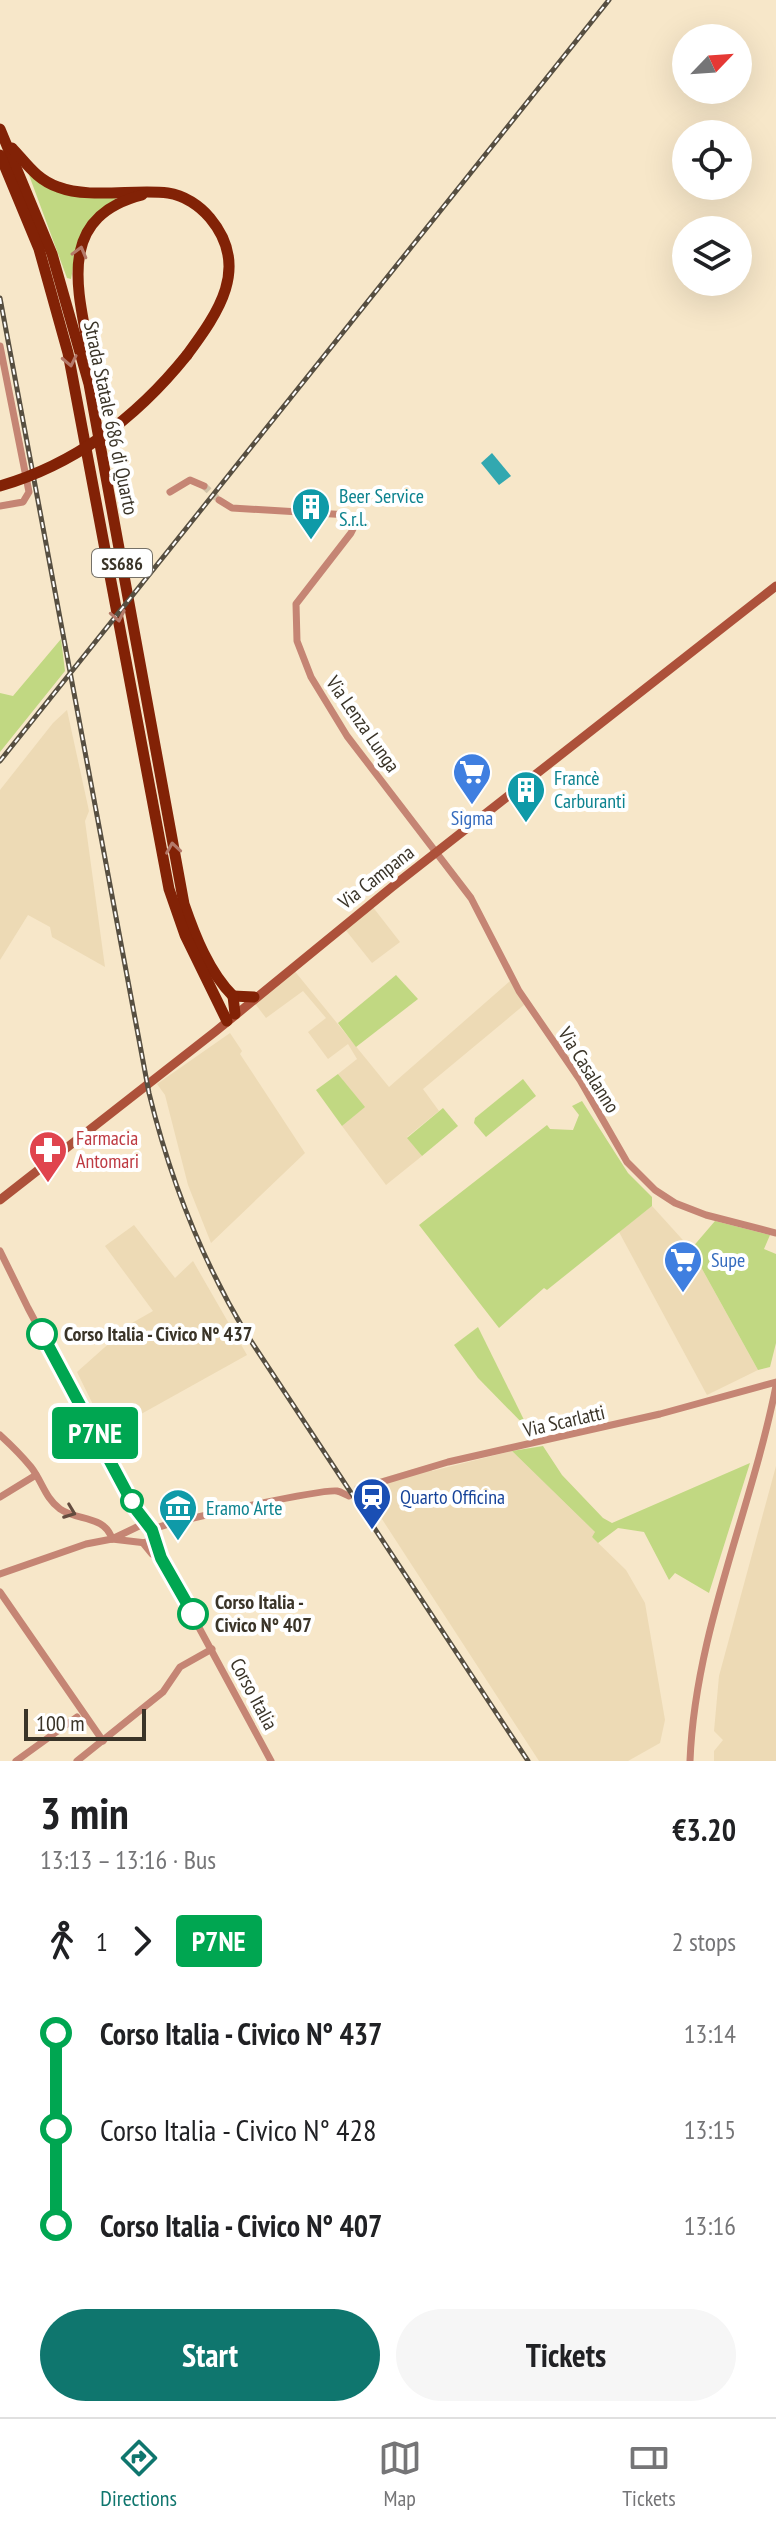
<!DOCTYPE html>
<html lang="en">
<head>
<meta charset="utf-8">
<style>
	:root { --surface:#fff; --page:#f6f6f6; --text:#202124; --muted:#757577; --line:#e0e0e0; --accent:#0f766e }
	body { margin:0; font-family:"PT Sans Narrow",sans-serif; background:var(--page); color:var(--text); height:100vh; display:flex; flex-direction:column; font-size:30px; white-space:nowrap }
	* { box-sizing:border-box; margin:0 }
	p { font-size:26px; color:var(--muted) }
	.icon { flex:none; width:44px; height:44px; fill:none; stroke:currentColor; stroke-width:2; stroke-linecap:round; stroke-linejoin:round }
	.map { position:relative; height:1761px; overflow:hidden }
	.details { display:flex; flex-direction:column; background:var(--surface); flex:1 }
	.details>* { flex:none }
	.badge { padding:0 16px; border-radius:6px; font-size:28px; line-height:52px }
	.needle { width:52px; rotate:65deg }
	.tools { position:absolute; left:672px; top:24px; display:grid; gap:16px }
	.tools a { display:grid; place-items:center; width:80px; height:80px; border-radius:50%; background:var(--surface); box-shadow:0 8px 32px #0002; font-size:40px }
	.scale { position:absolute; left:24px; bottom:20px; width:122px; box-sizing:border-box; padding-left:8px; border:4px solid #3a3428; border-top:0; font-size:22px; line-height:28px; white-space:nowrap; color:#3a3428; -webkit-text-stroke:6px #fff; paint-order:stroke }
	.map>.badge { position:absolute; translate:-50% -50%; box-shadow:0 0 0 4px #fff }
	.legs { display:flex; align-items:center; gap:12px; height:88px; padding:0 40px; font-size:26px }
	.legs p { margin-inline-start:auto }
	.head { display:flex; align-items:center; justify-content:space-between; height:136px; padding:0 40px }
	h1 { font-size:44px; font-weight:600; line-height:60px }
	.primary-button { display:flex; gap:16px; margin-top:auto; padding:16px 40px }
	.primary-button a { flex:1; height:92px; border-radius:48px; background:var(--accent); color:#fff; font-size:32px; font-weight:600; line-height:92px; text-align:center }
	.primary-button a+a { background:var(--page); color:var(--text) }
	ul { padding:0 40px; list-style:none }
	li { display:flex; align-items:center; gap:28px; height:96px; font-size:30px }
	li i { display:grid; place-items:center; width:12px; height:100%; margin:0 10px; background:currentColor }
	li i::after { content:''; width:20px; height:20px; margin:-10px; border:6px solid; border-radius:50%; background:var(--surface) }
	li p { margin-inline-start:auto }
	li:first-child i { background:linear-gradient(#0000 50%,currentColor 0) }
	li:last-child i { background:linear-gradient(currentColor 50%,#0000 0) }
	.tabs { display:flex; justify-content:space-around; align-items:center; height:112px; border-top:2px solid var(--line); background:var(--surface); font-size:22px; color:var(--muted) }
	.tabs a { display:grid; justify-items:center; gap:4px }
	.tabs .active { color:var(--accent) }
	.map>svg:first-child { display:block }
	.built { fill:#eddab5 }
	.green { fill:#c1d882 }
	.water { fill:#32a8b0 }
	.lines { fill:none; stroke-linecap:round; stroke-linejoin:round }
	.minor-tunnel { stroke:#d1c3a9; stroke-width:7; stroke-dasharray:7 3.5; stroke-linecap:butt }
	.minor { stroke:#c58574; stroke-width:7 }
	.secondary { stroke:#ad513a; stroke-width:9 }
	.trunk { stroke:#822206; stroke-width:11 }
	.rail-casing { stroke:#574f41; stroke-width:5 }
	.rail { stroke:#fff; stroke-width:2; stroke-dasharray:6; stroke-linecap:butt }
	.trunk-bridge { stroke:#822206; stroke-width:11 }
	.oneway { stroke:#b47a6a }
	.oneway2 { stroke:#644c3f }
	.line-1-casing { stroke:#fff; stroke-width:18 }
	.line-1 { stroke:#00a651; stroke-width:12 }
	.stop-1-dot { fill:#fff; stroke:#00a651; stroke-width:4 }
	.labels { text-anchor:middle; dominant-baseline:central; stroke-width:8; stroke-linejoin:round; paint-order:stroke }
	.shield { fill:#fff; stroke:#757168; stroke-width:2 }
	.shield-label { font-size:18px; font-weight:bold; fill:#3a3428 }
	.street-label { font-size:20px; fill:#3a3428; stroke:#fff }
	.culture-label { font-size:20px; fill:#0d838f; stroke:#fff; text-anchor:start }
	.shop-label { font-size:20px; fill:#366cbe; stroke:#fff }
	.health-label { font-size:20px; fill:#be3a42; stroke:#fff; text-anchor:start }
	.stop-label { font-size:20px; font-weight:bold; fill:#3a3428; stroke:#fff; text-anchor:start }
	.transit-label { font-size:20px; fill:#164399; stroke:#fff; text-anchor:start }
</style>
</head>
<body>
<div class="map">
<svg width="776" height="1761" viewBox="0 0 776 1761">
	<rect width="100%" height="100%" fill="#f7e7c9"/>
	<g class="built">
		<polygon points="67,710 89,811 85,821 105,967 52,937 50,927 28,915 0,960 0,790 53,723"/>
		<polygon points="372,906 400,942 372,963 344,928"/>
		<polygon points="293,969 389,1087 510,981 524,1005 423,1089 439,1111 407,1137 422,1156 386,1185 342,1126 364,1107 338,1074 357,1059 348,1044 328,1059 308,1032 326,1018 303,991 266,1018 253,1001"/>
		<polygon points="230,1033 242,1051 240,1054 305,1153 211,1243 188,1185 165,1095 157,1084"/>
		<polygon points="652,1206 691,1249 758,1370 707,1395 619,1232"/>
		<polygon points="134,1225 175,1278 193,1261 247,1355 107,1433 77,1372 132,1323 153,1311 105,1246"/>
		<polygon points="512,1451 596,1533 592,1537 626,1570 645,1603 665,1720 660,1743 628,1761 539,1761 367,1496 362,1498 354,1486 431,1464 432,1471"/>
		<polygon points="776,1466 776,1761 714,1761 714,1751 723,1740 714,1731 719,1676"/>
	</g>
	<g class="green">
		<polygon points="29,175 118,197 98,212 78,240 71,279 67,278"/>
		<polygon points="61,639 65,671 0,752 0,693 13,696"/>
		<polygon points="396,975 418,999 356,1047 338,1023"/>
		<polygon points="338,1074 365,1107 342,1126 316,1090"/>
		<polygon points="523,1079 536,1096 486,1137 474,1123 475,1118"/>
		<polygon points="582,1101 628,1173 652,1197 652,1206 547,1290 544,1288 499,1328 419,1225 547,1125 550,1129 573,1130 579,1115 572,1106"/>
		<polygon points="443,1108 458,1126 422,1156 407,1138"/>
		<polygon points="715,1221 770,1235 764,1249 776,1254 776,1343 770,1367 758,1370 691,1249"/>
		<polygon points="478,1327 529,1430 478,1378 454,1345"/>
		<polygon points="543,1446 562,1475 603,1518 612,1523 750,1463 709,1593 675,1573 669,1580 644,1532 618,1528 598,1543 592,1537 595,1532 512,1451"/>
	</g>
	<polygon class="water" points="492,453 511,476 499,485 481,463"/>
	<g class="lines">
		<polyline class="minor-tunnel" points="204,486 219,500"/>
		<g class="minor">
			<polyline points="0,346 29,492 23,502 0,506"/>
			<polyline points="170,492 190,480 204,486"/>
			<polyline points="219,500 232,508 349,515 353,529 351,533 296,604 297,641 311,677 347,736 471,898 519,991 580,1080 627,1162 655,1190 675,1203 706,1215 776,1233"/>
			<polyline points="0,1251 28,1308 135,1508 152,1530 162,1559 271,1761"/>
			<path d="M0,1435C11,1445 22,1456 31,1467C42,1481 45,1498 60,1509C77,1521 105,1515 112,1539"/>
			<polyline points="358,1489 448,1462 660,1414 776,1382"/>
			<polyline points="0,1497 36,1475"/>
			<path d="M152,1530C166,1522 322,1489 337,1491C342,1492 345,1495 349,1496"/>
			<polyline points="112,1539 146,1543 153,1534"/>
			<polyline points="143,1543 152,1554 161,1558"/>
			<polyline points="0,1574 86,1544 112,1539 139,1526 148,1526"/>
			<polyline points="0,1592 103,1741"/>
			<polyline points="16,1761 77,1717"/>
			<polyline points="77,1761 163,1692 180,1667 212,1649"/>
			<path d="M690,1761C695,1632 751,1512 776,1386"/>
		</g>
		<polyline class="secondary" points="0,1200 216,1031 392,887 776,586"/>
		<g class="trunk">
			<path d="M0,129L52,254L89,384L184,904C195,936 209,972 233,996"/>
			<path d="M12,148C27,164 37,180 58,187C89,199 134,189 168,193C184,195 200,206 210,218C251,267 218,313 187,355"/>
			<polyline points="0,155 39,249 68,353 169,889 185,935 227,1021"/>
			<path d="M90,372L91,361C79,294 53,218 142,195"/>
			<polyline points="233,996 254,997"/>
			<polyline points="233,996 235,1014"/>
		</g>
		<g class="rail-casing">
			<g id="rail">
				<path d="M0,298L149,1093C170,1179 201,1259 247,1335L528,1761"/>
				<polyline points="0,761 609,0"/>
			</g>
		</g>
		<use href="#rail" class="rail"/>
		<path class="trunk-bridge" d="M0,486C76,464 138,416 187,355"/>
	</g>
	<defs><path id="oneway-chevron" d="M-2-3.5L2.5 0L-2 3.5" fill="none" stroke-width="1.6" stroke-linecap="round" stroke-linejoin="round" transform="scale(2)"/></defs>
	<g class="oneway">
		<use href="#oneway-chevron" transform="translate(80 252) rotate(-75)"/>
		<use href="#oneway-chevron" transform="translate(70 361) rotate(78)"/>
		<use href="#oneway-chevron" transform="translate(118 616) rotate(79)"/>
		<use href="#oneway-chevron" transform="translate(173 848) rotate(-99)"/>
	</g>
	<use class="oneway2" href="#oneway-chevron" transform="translate(70 1512) rotate(21)"/>
	<g class="lines">
		<g class="line-1-casing">
			<polyline id="line-1" points="42,1334 135,1508 152,1530 161,1558 193,1614"/>
		</g>
		<use href="#line-1" class="line-1"/>
	</g>
	<defs>
		<g id="building-pin" transform="scale(2)"><path d="M0 17L-7.5 6A9.5 9.5 0 1 1 7.5 6Z" fill="#0f9aa8" stroke="#fff"/><path d="M-4-6H4V6H1V3H-1V6H-4ZM-2.5-4.3h1.7v1.8h-1.7ZM.8-4.3h1.7v1.8H.8ZM-2.5-1h1.7V.8h-1.7ZM.8-1h1.7V.8H.8Z" fill="#fff"/></g>
		<g id="supermarket-pin" transform="scale(2)"><path d="M0 17L-7.5 6A9.5 9.5 0 1 1 7.5 6Z" fill="#3f7fe0" stroke="#fff"/><path d="M-6-5.5h2.5l.6 2H6L4.5 2H-2.5L-4.4-4H-6ZM-1.5 3.2a1.3 1.3 0 1 0 .1 0ZM3 3.2a1.3 1.3 0 1 0 .1 0Z" fill="#fff"/></g>
		<g id="pharmacy-pin" transform="scale(2)"><path d="M0 17L-7.5 6A9.5 9.5 0 1 1 7.5 6Z" fill="#e0444e" stroke="#fff"/><path d="M-2-6h4v4h4v4h-4v4h-4v-4h-4v-4h4Z" fill="#fff"/></g>
		<g id="station-pin" transform="scale(2)"><path d="M0 17L-7.5 6A9.5 9.5 0 1 1 7.5 6Z" fill="#1a4fb4" stroke="#fff"/><path d="M-3-6H3Q5-6 5-4V2Q5 4 3 4L4.5 6H3L1.5 4h-3L-3 6H-4.5L-3 4Q-5 4-5 2V-4Q-5-6-3-6ZM-3.5-4v3h7v-3ZM-3.5 1v1.5H-2V1ZM2 1v1.5H3.5V1Z" fill="#fff"/></g>
		<g id="museum-pin" transform="scale(2)"><path d="M0 17L-7.5 6A9.5 9.5 0 1 1 7.5 6Z" fill="#0f9aa8" stroke="#fff"/><path d="M0-6L6-3V-2H-6V-3ZM-5-1h2V3h-2ZM-1-1h2V3h-2ZM3-1h2V3H3ZM-6 4H6V6H-6Z" fill="#fff"/></g>
	</defs>
	<g fill-rule="evenodd">
		<use href="#building-pin" x="311" y="507"/>
		<use href="#supermarket-pin" x="472" y="772"/>
		<use href="#building-pin" x="526" y="790"/>
		<use href="#pharmacy-pin" x="48" y="1150"/>
		<use href="#supermarket-pin" x="683" y="1260"/>
		<use href="#station-pin" x="372" y="1497"/>
		<use href="#museum-pin" x="178" y="1508"/>
	</g>
	<g class="stop-1-dot">
		<circle cx="42" cy="1334" r="14"/>
		<circle cx="132" cy="1501" r="10"/>
		<circle cx="193" cy="1614" r="14"/>
	</g>
	<g class="labels">
		<rect class="shield" x="92" y="549" width="60" height="28" rx="6"/>
		<g class="shield-label">
			<text x="122" y="563">SS686</text>
		</g>
		<g class="street-label">
			<text transform="translate(111 418) rotate(78)">Strada Statale 686 di Quarto</text>
			<text transform="translate(363 724) rotate(55)">Via Lenza Lunga</text>
			<text transform="translate(376 877) rotate(-38)">Via Campana</text>
			<text transform="translate(589 1070) rotate(58)">Via Casalanno</text>
			<text transform="translate(564 1421) rotate(-13)">Via Scarlatti</text>
			<text transform="translate(254 1694) rotate(62)">Corso Italia</text>
		</g>
		<g class="culture-label">
			<text x="339" y="496">Beer Service<tspan x="339" dy="23">S.r.l.</tspan></text>
			<text x="554" y="778">Francè<tspan x="554" dy="23">Carburanti</tspan></text>
			<text x="206" y="1508">Eramo Arte</text>
		</g>
		<g class="shop-label">
			<text x="472" y="818">Sigma</text>
			<text x="711" y="1260" text-anchor="start">Supe</text>
		</g>
		<g class="health-label">
			<text x="76" y="1138">Farmacia<tspan x="76" dy="23">Antomari</tspan></text>
		</g>
		<g class="stop-label">
			<text x="64" y="1334">Corso Italia - Civico N° 437</text>
			<text x="215" y="1602">Corso Italia -<tspan x="215" dy="23">Civico N° 407</tspan></text>
		</g>
		<g class="transit-label">
			<text x="400" y="1497">Quarto Officina</text>
		</g>
	</g>
</svg>
<div class="tools">
<a><svg class="needle" viewBox="-14 -14 28 28"><path d="M0-13l5 13h-10z" fill="#e53935"/><path d="M0 13l5-13h-10z" fill="#757577"/></svg></a>
<a><svg class="icon" aria-label="locate" viewBox="0 0 24 24"><circle cx="12" cy="12" r="6"/><path d="M12 2v4M12 18v4M2 12h4M18 12h4"/></svg></a>
<a><svg class="icon" aria-label="layers" viewBox="0 0 24 24"><path d="M12 4l9 5-9 5-9-5zM3 14l9 5 9-5"/></svg></a>
</div>
<div class="scale">100 m</div>
<b class="badge" style="left:95px;top:1433px;background:#00a651;color:#fff">P7NE</b>
</div>
<section class="details">
<div class="head"><div><h1>3 min</h1><p>13:13 – 13:16 · Bus</p></div><b>€3.20</b></div>
<div class="legs"><svg class="icon" aria-label="walk" viewBox="0 0 24 24"><circle cx="13" cy="4" r="2"/><path d="M13 8l-2 6 4 7M11 14l-3 7M7 12l3-4h3l4 4"/></svg>1<svg class="icon" aria-label="forward" viewBox="0 0 24 24"><path d="M9 5l7 7-7 7"/></svg><b class="badge" style="background:#00a651;color:#fff">P7NE</b><p>2 stops</p></div>
<ul>
<li><i style="color:#00a651"></i><b>Corso Italia - Civico N° 437</b><p>13:14</p></li>
<li><i style="color:#00a651"></i><span>Corso Italia - Civico N° 428</span><p>13:15</p></li>
<li><i style="color:#00a651"></i><b>Corso Italia - Civico N° 407</b><p>13:16</p></li>
</ul>
<div class="primary-button"><a>Start</a><a>Tickets</a></div>
</section>
<nav class="tabs">
<a class="active"><svg class="icon" aria-label="directions" viewBox="0 0 24 24"><path d="M12 3l9 9-9 9-9-9zM9 14v-3h6M13 9l2 2-2 2"/></svg>Directions</a>
<a><svg class="icon" aria-label="map" viewBox="0 0 24 24"><path d="M3 6l6-2 6 2 6-2v14l-6 2-6-2-6 2zM9 4v14M15 6v14"/></svg>Map</a>
<a><svg class="icon" aria-label="tickets" viewBox="0 0 24 24"><path d="M3 7h18v10H3zM15 7v10"/></svg>Tickets</a>
</nav>
</body>
</html>
